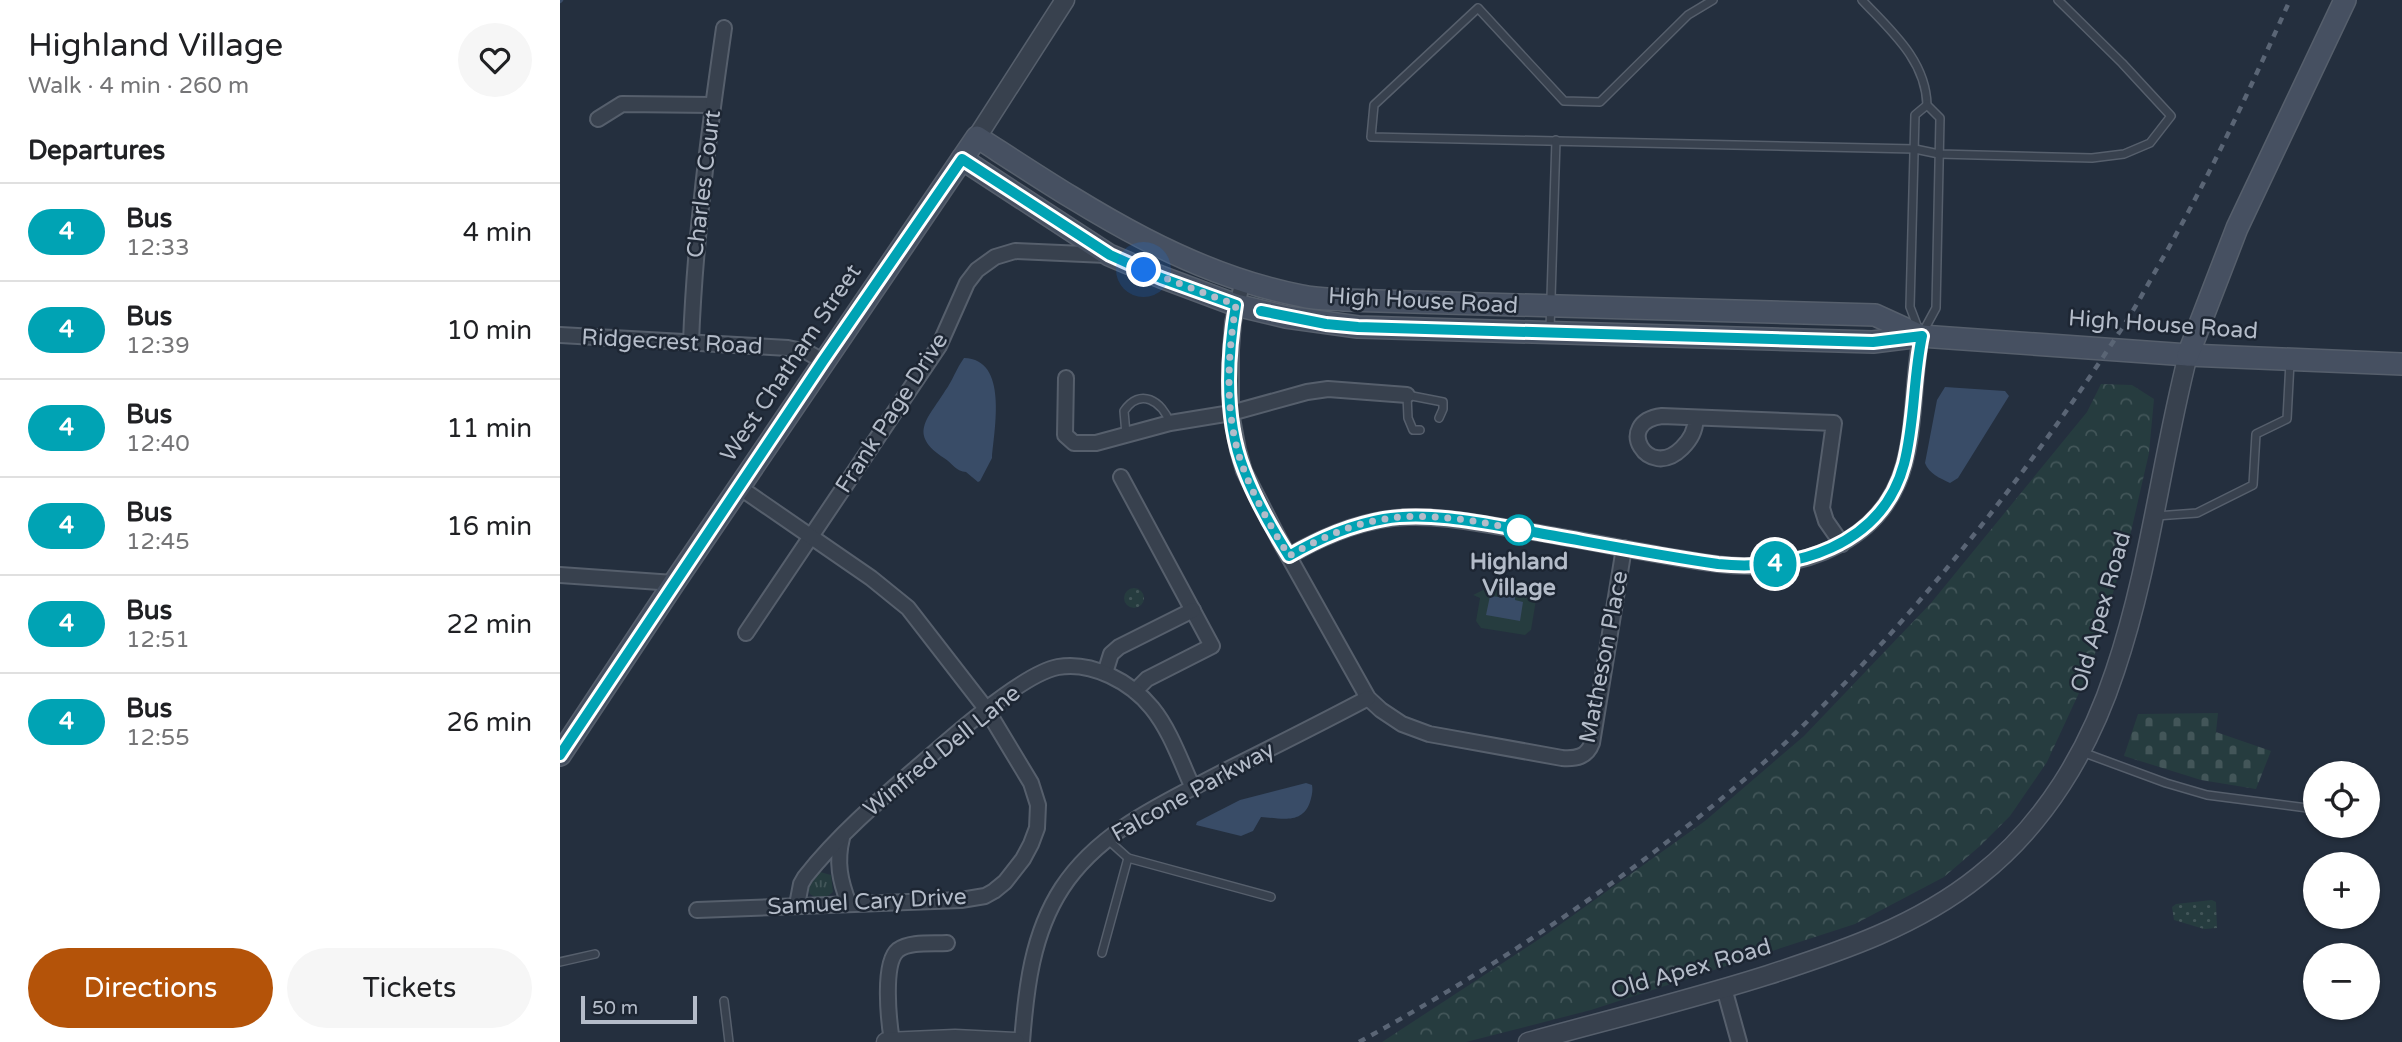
<!DOCTYPE html>
<html lang="en">
<head>
<meta charset="utf-8">
<style>
	:root { --surface:#fff; --page:#f6f6f6; --text:#202124; --muted:#757577; --line:#e0e0e0; --accent:#b45309 }
	body { margin:0; font-family:"Varela Round",sans-serif; background:var(--page); color:var(--text); height:100vh; display:flex; flex-direction:column; font-size:26px; white-space:nowrap }
	* { box-sizing:border-box; margin:0 }
	p { font-size:23px; color:var(--muted) }
	.icon { flex:none; width:38px; height:38px; fill:none; stroke:currentColor; stroke-width:2; stroke-linecap:round; stroke-linejoin:round }
	.map { position:relative; flex:1; overflow:hidden }
	.sheet { display:flex; flex-direction:column; background:var(--surface); width:560px }
	.sheet>* { flex:none }
	.badge { padding:0 14px; border-radius:23px; font-size:24px; line-height:46px }
	.fabs { position:absolute; left:1743px; top:761px; display:grid; gap:14px }
	.fabs a { display:grid; place-items:center; width:77px; height:77px; border-radius:50%; background:var(--surface); box-shadow:0 2px 5px #0004; font-size:35px }
	.scale { position:absolute; left:21px; bottom:18px; width:116px; box-sizing:border-box; padding-left:7px; border:4px solid #b4bcc9; border-top:0; font-size:19px; line-height:24px; white-space:nowrap; color:#b4bcc9; -webkit-text-stroke:5px #1d2633; paint-order:stroke }
	.you { position:absolute; width:35px; height:35px; margin:-18px; border:5px solid #fff; border-radius:50%; background:#1a73e8; box-shadow:0 0 0 10px #1a73e833 }
	.map>.badge { position:absolute; translate:-50% -50%; box-shadow:0 0 0 4px #fff }
	h2 { padding:0 28px; font-size:26px; line-height:63px }
	.round { display:grid; place-items:center; flex:none; width:74px; height:74px; border-radius:37px; background:var(--page) }
	.head { display:flex; align-items:center; justify-content:space-between; height:119px; padding:0 28px }
	h1 { font-size:33px; font-weight:600; line-height:52px }
	.primary-button { display:flex; gap:14px; margin-top:auto; padding:14px 28px }
	.primary-button a { flex:1; height:80px; border-radius:42px; background:var(--accent); color:#fff; font-size:28px; font-weight:600; line-height:80px; text-align:center }
	.primary-button a+a { background:var(--page); color:var(--text) }
	ul { padding:0; list-style:none }
	li { display:flex; align-items:center; gap:21px; height:98px; padding:0 28px; border-top:2px solid var(--line) }
	li div { flex:1 }
	li b { display:block; font-size:26px }
	li em { font-style:normal }
	li .badge { min-width:77px; font-weight:700; text-align:center }
	main { display:flex; flex:1; min-height:0 }
	.map>svg:first-child { display:block }
	.grass { fill:url(#grass-tufts) }
	.forest { fill:url(#forest-crowns) }
	.cemetery { fill:url(#cemetery-stones) }
	.park { fill:url(#park-dots) }
	.pitch { fill:#263c3f }
	.water { fill:#394c67 }
	.lines { fill:none; stroke-linecap:round; stroke-linejoin:round }
	.stream { stroke:#394c67; stroke-width:4.5 }
	.service-casing { stroke:#565f6c; stroke-width:10 }
	.minor-casing { stroke:#565f6c; stroke-width:18 }
	.tertiary-casing { stroke:#565f6c; stroke-width:21 }
	.secondary-casing { stroke:#565f6c; stroke-width:24 }
	.service { stroke:#38414e; stroke-width:7 }
	.minor { stroke:#38414e; stroke-width:14 }
	.tertiary { stroke:#38414e; stroke-width:18 }
	.secondary { stroke:#465061; stroke-width:21 }
	.rail { stroke:#5a6575; stroke-width:4.5; stroke-dasharray:7 7; stroke-linecap:butt }
	.line-casing { stroke:#fff; stroke-width:16 }
	.line { stroke:#00a3b4; stroke-width:10 }
	.walk { stroke:#b4bcc9; stroke-width:7; stroke-dasharray:0 12.6 }
	.stop-dot { fill:#fff; stroke:#00a3b4; stroke-width:3.5 }
	.labels { text-anchor:middle; dominant-baseline:central; stroke-width:5; stroke-linejoin:round; paint-order:stroke }
	.street-label { font-size:23px; fill:#b4bcc9; stroke:#1d2633 }
	.stop-label { font-size:23px; font-weight:bold; fill:#b4bcc9; stroke:#1d2633 }
</style>
</head>
<body>
<main>
<section class="sheet">
<div class="head"><div><h1>Highland Village</h1><p>Walk · 4 min · 260 m</p></div><a class="round"><svg class="icon" aria-label="heart" viewBox="0 0 24 24"><path d="M12 20l-8-8c-3-5 5-10 8-4 3-6 11-1 8 4z"/></svg></a></div>
<h2>Departures</h2>
<ul>
<li><span class="badge" style="background:#00a3b4;color:#fff">4</span><div><b>Bus</b><p>12:33</p></div><em>4 min</em></li>
<li><span class="badge" style="background:#00a3b4;color:#fff">4</span><div><b>Bus</b><p>12:39</p></div><em>10 min</em></li>
<li><span class="badge" style="background:#00a3b4;color:#fff">4</span><div><b>Bus</b><p>12:40</p></div><em>11 min</em></li>
<li><span class="badge" style="background:#00a3b4;color:#fff">4</span><div><b>Bus</b><p>12:45</p></div><em>16 min</em></li>
<li><span class="badge" style="background:#00a3b4;color:#fff">4</span><div><b>Bus</b><p>12:51</p></div><em>22 min</em></li>
<li><span class="badge" style="background:#00a3b4;color:#fff">4</span><div><b>Bus</b><p>12:55</p></div><em>26 min</em></li>
</ul>
<div class="primary-button"><a>Directions</a><a>Tickets</a></div>
</section>
<div class="map">
<svg width="1842" height="1042" viewBox="0 0 1842 1042">
	<defs>
		<pattern id="grass-tufts" width="24" height="20" patternUnits="userSpaceOnUse" patternTransform="scale(1.75)"><rect width="24" height="20" fill="#263c3f"/><path d="M3 7l-1-3M5 7V3M7 7l1-3M15 17l-1-3M17 17v-4M19 17l1-3" fill="none" stroke="#435659"/></pattern>
		<pattern id="forest-crowns" width="20" height="18" patternUnits="userSpaceOnUse" patternTransform="scale(1.75)"><rect width="20" height="18" fill="#263c3f"/><path d="M2 6a3 3 0 1 1 6 0M12 15a3 3 0 1 1 6 0" fill="none" stroke="#435659"/></pattern>
		<pattern id="cemetery-stones" width="16" height="16" patternUnits="userSpaceOnUse" patternTransform="scale(1.75)"><rect width="16" height="16" fill="#263c3f"/><path d="M2 7V4a2 2 0 0 1 4 0v3zM10 15v-3a2 2 0 0 1 4 0v3z" fill="#435659"/></pattern>
		<pattern id="park-dots" width="8" height="8" patternUnits="userSpaceOnUse" patternTransform="scale(1.75)"><rect width="8" height="8" fill="#263c3f"/><path d="M2 2h.1M6 6h.1" fill="none" stroke="#435659" stroke-width="1.8" stroke-linecap="round"/></pattern>
	</defs>
	<rect width="100%" height="100%" fill="#242f3e"/>
	<path class="grass" d="M260,872L271,875L273,892C266,899 258,900 250,894L248,888Z"/>
	<polygon class="forest" points="1541,384 1572,385 1594,399 1589,453 1570,536 1531,667 1487,762 1450,816 1420,846 1384,877 1295,924 1031,1010 906,1042 822,1042 987,934 1145,821 1244,736 1371,603 1527,412"/>
	<polygon class="cemetery" points="1658,713 1656,732 1711,751 1696,789 1641,780 1564,756 1578,714"/>
	<g class="park">
		<circle cx="574" cy="598" r="10"/>
		<polygon points="1652,900 1656,902 1657,928 1644,929 1614,920 1612,907 1616,904"/>
	</g>
	<polygon class="pitch" points="931,586 963,592 965,586 978,588 971,630 965,635 921,628 916,621 920,598 913,595"/>
	<g class="water">
		<path d="M404,358C449,359 434,430 432,458L420,481L418,482L406,472C397,472 392,463 384,458C348,434 367,420 385,391C393,380 396,369 404,358Z"/>
		<path d="M1385,387L1445,391L1449,396L1398,478L1390,483C1380,478 1369,474 1365,463L1377,400Z"/>
		<polygon points="940,594 955,597 955,600 963,602 960,621 926,615 930,596 939,597"/>
		<path d="M746,783L752,785C753,791 752,795 750,802C742,825 721,818 701,817L693,831L681,836L636,825L637,822L680,800Z"/>
	</g>
	<g class="lines">
		<polyline class="stream" points="0,1 1,0"/>
		<g class="service-casing">
			<g id="service">
				<polyline points="1153,0 1128,15 1040,102 1004,101 918,8 814,105 811,137 1355,149 1379,154 1532,158 1564,154 1590,143 1611,116 1562,63 1498,0"/>
				<path d="M1302,0C1330,30 1366,60 1367,105L1380,118L1376,308L1363,332"/>
				<polyline points="1358,328 1350,307 1355,115 1367,105"/>
				<polyline points="990,329 996,140"/>
				<polyline points="860,430 853,430 848,418 847,395 883,402 883,409 879,418"/>
				<path d="M566,434L564,411C580,387 602,401 610,423"/>
				<polyline points="1596,516 1637,513 1693,485 1696,434 1727,419 1730,362"/>
				<polyline points="1522,752 1606,783 1647,795 1755,809"/>
				<polyline points="547,839 568,858 711,897"/>
				<polyline points="542,953 568,858"/>
				<polyline points="0,962 35,954"/>
				<polyline points="164,1001 169,1042"/>
			</g>
		</g>
		<g class="minor-casing">
			<g id="minor">
				<polyline points="38,119 62,104 153,105"/>
				<path d="M683,280L673,322L671,350V413L678,450L684,471L720,541L808,698L821,710L842,724L869,734L1002,758C1016,759 1027,757 1032,743L1064,548"/>
				<polyline points="0,335 228,348 247,352 263,361"/>
				<path d="M131,342C135,236 149,132 164,28"/>
				<polyline points="506,378 505,435 514,443 536,443 610,423 671,413 747,392 768,389 847,395"/>
				<path d="M1136,418C1135,431 1131,439 1122,448C1088,482 1053,422 1102,416L1274,423L1262,508L1266,521L1282,544"/>
				<polyline points="561,477 652,646 587,679 575,691"/>
				<path d="M729,556C765,535 806,518 849,517C882,516 916,523 949,528C999,536 1050,546 1100,555C1131,560 1163,567 1195,566C1253,564 1314,539 1338,482C1356,441 1352,382 1361,336"/>
				<polyline points="0,575 114,583"/>
				<polyline points="186,633 379,346 407,283 417,270 435,257 455,251 546,255"/>
				<polyline points="545,673 551,654 559,647 633,610"/>
				<path d="M282,838C276,862 280,881 289,904"/>
				<path d="M237,905L241,884L245,877C283,829 330,791 376,751C401,729 466,673 498,667C532,661 571,682 592,708C610,730 621,762 633,788"/>
				<polyline points="137,910 401,900 425,896 434,891 445,882 463,859 471,844 477,828 478,805 471,783 427,710 348,608 311,578 179,487"/>
				<polyline points="1164,988 1179,1042"/>
				<path d="M332,1041C329,1023 322,963 338,950C350,941 373,944 387,943"/>
				<path d="M462,1042C466,989 472,934 502,888C540,830 606,802 665,771C713,747 761,723 808,698"/>
			</g>
		</g>
		<g class="tertiary-casing">
			<g id="tertiary">
				<polyline points="417,137 505,0"/>
				<polyline points="326,1042 395,1039 455,1042"/>
				<path d="M968,1042C1048,1020 1129,1000 1208,975C1282,951 1357,926 1419,876C1485,824 1529,750 1555,671C1590,568 1601,460 1628,355"/>
			</g>
		</g>
		<g class="secondary-casing">
			<g id="secondary">
				<polyline points="402,159 549,255 601,277 676,305 726,317 798,327 1313,342 1361,336 1628,355 1842,364"/>
				<polyline points="1628,355 1677,228 1785,0"/>
				<path d="M0,755L114,583L417,137C518,202 621,273 742,296C755,299 770,299 784,300L1315,315L1361,336"/>
			</g>
		</g>
		<use href="#service" class="service"/>
		<use href="#minor" class="minor"/>
		<use href="#tertiary" class="tertiary"/>
		<use href="#secondary" class="secondary"/>
		<path class="rail" d="M799,1042C902,986 1000,923 1094,852C1137,819 1181,784 1221,747C1352,622 1466,477 1564,325C1577,305 1588,284 1600,263C1649,178 1690,89 1730,0"/>
	</g>
	<g class="lines">
		<g class="line-casing">
			<path id="line" d="M0,755L263,361L402,159L550,255L601,278L676,305C667,358 664,419 684,470C695,499 712,529 729,556C758,539 790,525 824,519C870,511 927,524 973,532C1035,543 1096,555 1158,564C1234,572 1322,546 1344,464C1355,422 1353,378 1362,336L1313,342L798,327L766,324L701,311"/>
		</g>
		<use href="#line" class="line"/>
		<path class="walk" d="M584,270L676,305C667,358 664,419 684,470C695,499 712,529 729,556C758,539 791,524 825,519C865,512 921,521 959,530"/>
	</g>
	<circle class="stop-dot" cx="959" cy="530" r="14"/>
	<g class="labels">
		<g class="street-label">
			<text transform="translate(144 184) rotate(-83)">Charles Court</text>
			<text transform="translate(863 301) rotate(3)">High House Road</text>
			<text transform="translate(1603 325) rotate(4)">High House Road</text>
			<text transform="translate(112 342) rotate(3)">Ridgecrest Road</text>
			<text transform="translate(231 363) rotate(-56)">West Chatham Street</text>
			<text transform="translate(332 413) rotate(-57)">Frank Page Drive</text>
			<text transform="translate(1541 612) rotate(-74)">Old Apex Road</text>
			<text transform="translate(1044 657) rotate(-79)">Matheson Place</text>
			<text transform="translate(382 751) rotate(-39)">Winfred Dell Lane</text>
			<text transform="translate(633 792) rotate(-29)">Falcone Parkway</text>
			<text transform="translate(307 902) rotate(-3)">Samuel Cary Drive</text>
			<text transform="translate(1131 969) rotate(-16)">Old Apex Road</text>
		</g>
		<g class="stop-label">
			<text x="959" y="562">Highland<tspan x="959" dy="26">Village</tspan></text>
		</g>
	</g>
</svg>
<div class="fabs">
<a><svg class="icon" aria-label="locate" viewBox="0 0 24 24"><circle cx="12" cy="12" r="6"/><path d="M12 2v4M12 18v4M2 12h4M18 12h4"/></svg></a>
<a>+</a>
<a>−</a>
</div>
<div class="scale">50 m</div>
<div class="you" style="left:584px;top:270px"></div>
<b class="badge" style="left:1215px;top:564px;background:#00a3b4;color:#fff">4</b>
</div>
</main>
</body>
</html>
